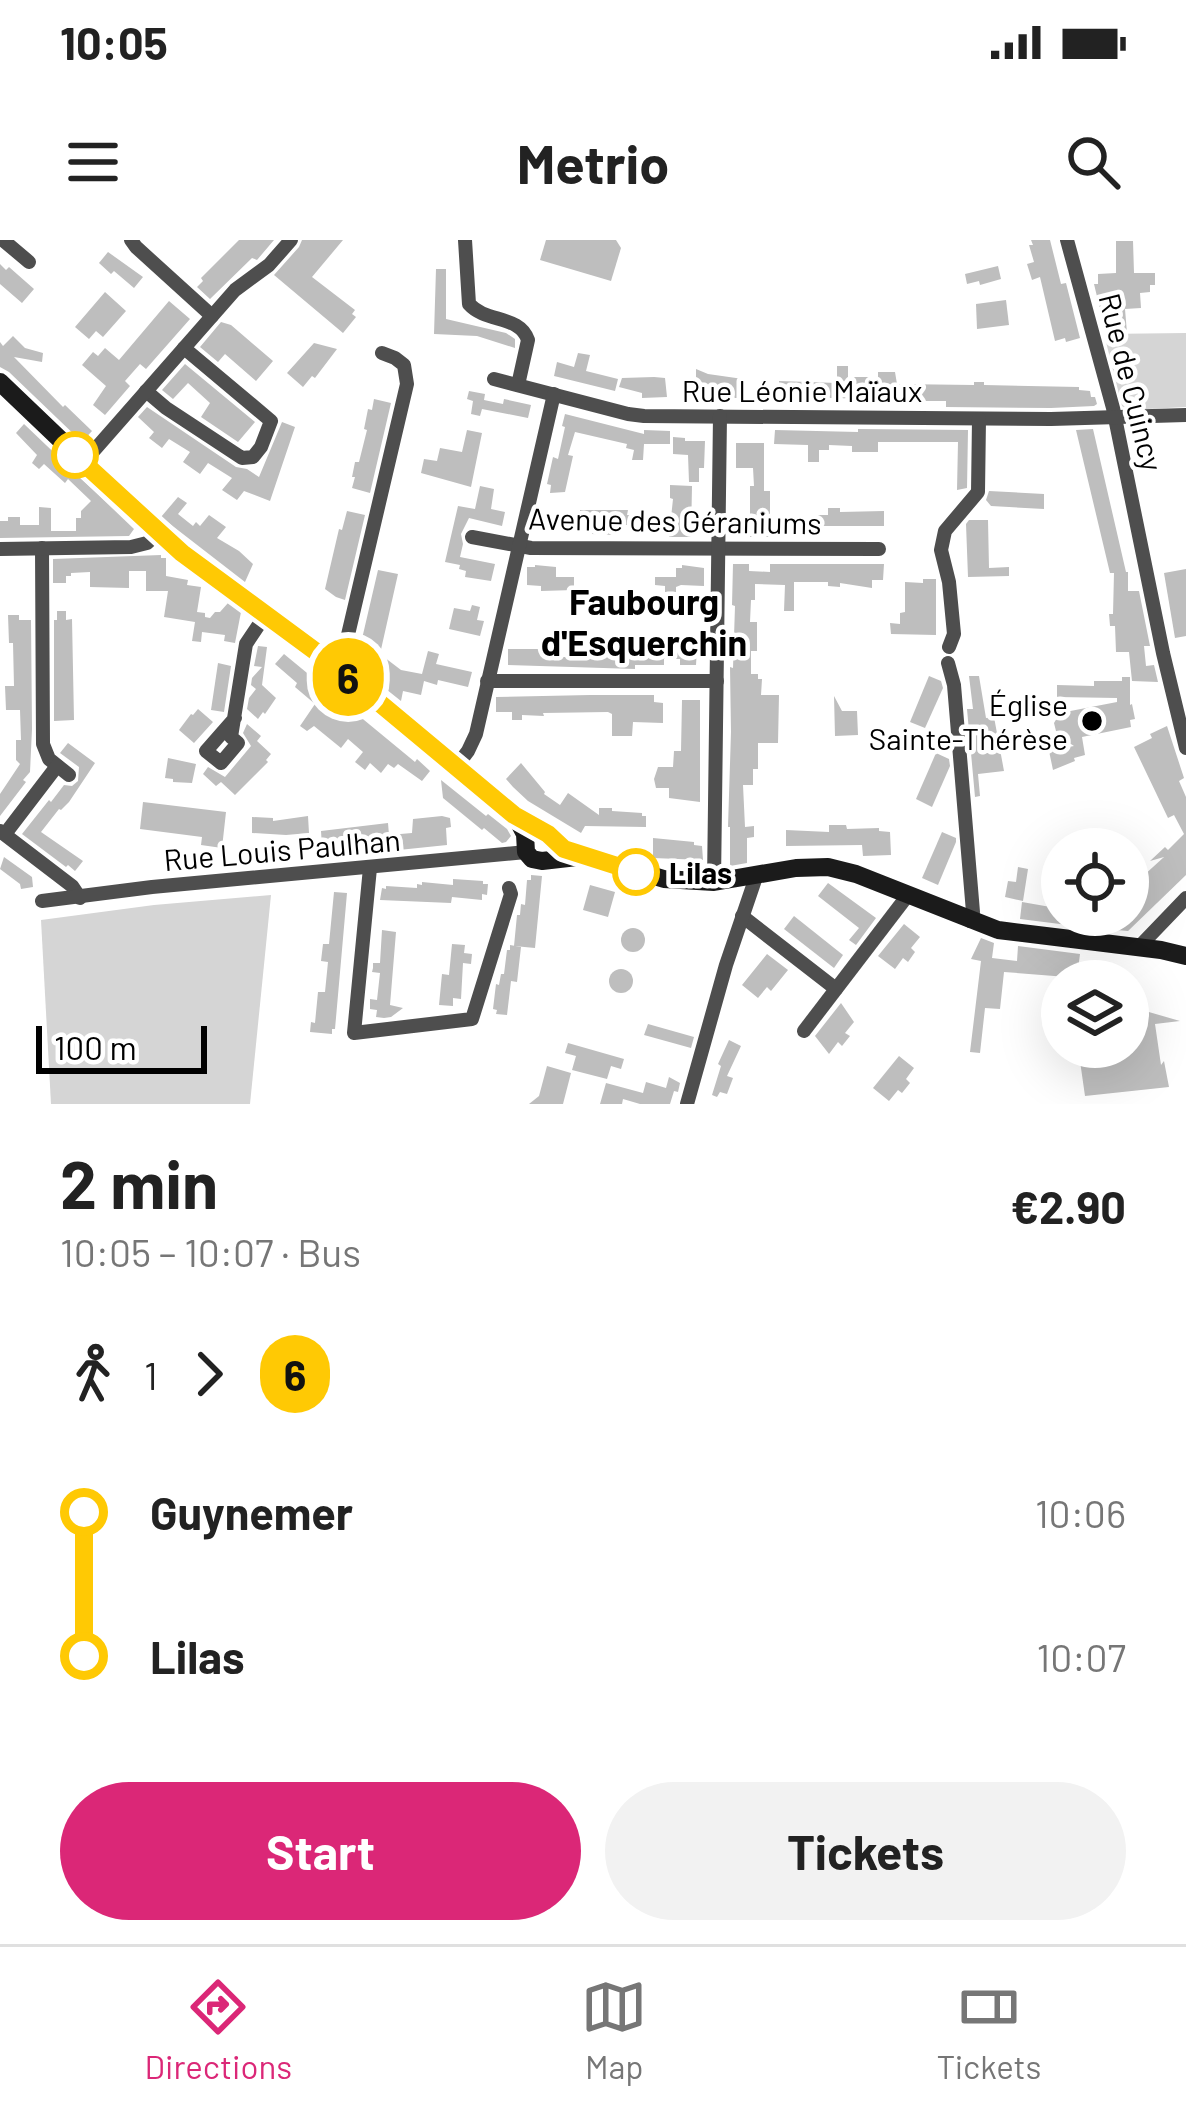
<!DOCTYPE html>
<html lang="en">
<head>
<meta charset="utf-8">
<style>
	:root { --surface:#fff; --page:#f2f2f2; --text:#222; --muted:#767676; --line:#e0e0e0; --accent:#db2777 }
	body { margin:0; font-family:Barlow,sans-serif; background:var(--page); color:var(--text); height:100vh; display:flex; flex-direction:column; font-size:45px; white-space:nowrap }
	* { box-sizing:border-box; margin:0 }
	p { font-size:39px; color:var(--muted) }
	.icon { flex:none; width:66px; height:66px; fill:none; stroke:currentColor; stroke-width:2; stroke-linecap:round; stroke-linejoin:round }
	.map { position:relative; height:864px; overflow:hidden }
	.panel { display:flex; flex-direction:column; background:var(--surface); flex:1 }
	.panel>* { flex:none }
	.badge { padding:0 24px; border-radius:39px; font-size:42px; line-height:78px }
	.buttons { position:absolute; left:1041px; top:588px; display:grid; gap:24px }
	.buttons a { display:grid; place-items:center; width:108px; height:108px; border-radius:50%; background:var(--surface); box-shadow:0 12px 48px #0002; font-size:60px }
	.scale { position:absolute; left:36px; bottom:30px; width:171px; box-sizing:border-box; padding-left:12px; border:6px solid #000; border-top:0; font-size:33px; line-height:42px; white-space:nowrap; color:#000; -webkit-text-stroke:9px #fff; paint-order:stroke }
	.map>.badge { position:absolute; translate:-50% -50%; box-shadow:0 0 0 6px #fff }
	.legs { display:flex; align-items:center; gap:18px; height:132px; padding:0 60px; font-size:39px }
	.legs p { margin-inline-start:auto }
	.head { display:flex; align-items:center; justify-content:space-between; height:204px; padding:0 60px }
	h1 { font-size:66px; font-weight:700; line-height:90px }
	.button { display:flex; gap:24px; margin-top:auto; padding:24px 60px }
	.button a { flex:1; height:138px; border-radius:72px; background:var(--accent); color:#fff; font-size:48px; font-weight:700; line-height:138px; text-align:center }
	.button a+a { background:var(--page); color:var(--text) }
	ul { padding:0 60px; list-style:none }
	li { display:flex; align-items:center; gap:42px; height:144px; font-size:45px }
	li i { display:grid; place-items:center; width:18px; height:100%; margin:0 15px; background:currentColor }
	li i::after { content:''; width:30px; height:30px; margin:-15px; border:9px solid; border-radius:50%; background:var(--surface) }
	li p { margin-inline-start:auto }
	li:first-child i { background:linear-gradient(#0000 50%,currentColor 0) }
	li:last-child i { background:linear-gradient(currentColor 50%,#0000 0) }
	.status { display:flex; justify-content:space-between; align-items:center; height:84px; padding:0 60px; background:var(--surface); direction:ltr }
	.status svg { height:33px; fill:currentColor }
	header { display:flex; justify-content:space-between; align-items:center; height:156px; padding:0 60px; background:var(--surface); font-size:54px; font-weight:700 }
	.tabs { display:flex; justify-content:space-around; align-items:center; height:168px; border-top:3px solid var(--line); background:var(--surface); font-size:33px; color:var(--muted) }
	.tabs a { display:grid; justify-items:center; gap:6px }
	.tabs .on { color:var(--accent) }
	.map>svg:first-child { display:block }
	.green { fill:#d5d5d5 }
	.building { fill:#bebebe }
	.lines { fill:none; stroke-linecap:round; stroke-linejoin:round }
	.street { stroke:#4e4e4e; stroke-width:14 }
	.secondary { stroke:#1b1b1b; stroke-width:18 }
	.line-1-casing { stroke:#fff; stroke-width:27 }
	.line-1 { stroke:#ffc904; stroke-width:18 }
	.stop-1-dot { fill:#fff; stroke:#ffc904; stroke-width:6 }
	.poi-dot { fill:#000; stroke:#fff; stroke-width:4.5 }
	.labels { text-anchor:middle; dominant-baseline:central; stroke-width:9; stroke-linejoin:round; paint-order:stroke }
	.street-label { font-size:30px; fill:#000; stroke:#fff }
	.poi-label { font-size:30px; fill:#000; stroke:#fff; text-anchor:end }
	.stop-label { font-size:30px; font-weight:bold; fill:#000; stroke:#fff; text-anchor:start }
	.quarter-label { font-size:36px; font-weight:bold; fill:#000; stroke:#fff }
</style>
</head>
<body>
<div class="status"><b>10:05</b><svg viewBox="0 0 49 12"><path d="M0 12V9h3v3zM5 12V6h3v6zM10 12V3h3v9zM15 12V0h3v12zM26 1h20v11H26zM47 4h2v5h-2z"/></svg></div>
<header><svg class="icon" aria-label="menu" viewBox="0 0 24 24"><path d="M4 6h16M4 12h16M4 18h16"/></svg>Metrio<svg class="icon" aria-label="search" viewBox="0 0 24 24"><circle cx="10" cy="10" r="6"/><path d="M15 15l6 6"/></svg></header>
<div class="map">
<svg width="1186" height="864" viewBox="0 0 1186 864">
	<rect width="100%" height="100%" fill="#fff"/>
	<g class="green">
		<polygon points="1186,93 1186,167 1128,170 1122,166 1104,94"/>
		<polygon points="271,655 250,864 51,864 41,680 154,665"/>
	</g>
	<g class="building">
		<polygon points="239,0 274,0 257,20 252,18 210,59 197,47 203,41 201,38"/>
		<polygon points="302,0 343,0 312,37 355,70 352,74 356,77 343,93 274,35 299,7"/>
		<polygon points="546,0 616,0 621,8 611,41 540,20"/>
		<polygon points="1031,0 1050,0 1061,44 1066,43 1080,98 1066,102 1065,98 1055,101 1040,37 1032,40 1027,24 1034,22 1029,5 1033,5"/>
		<polygon points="1116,1 1133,1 1134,33 1155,33 1155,45 1150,45 1150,52 1140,53 1141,68 1125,69 1127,93 1114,93 1113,69 1100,69 1094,44 1098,44 1098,34 1116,33"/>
		<polygon points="108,12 143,37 134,48 114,31 111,34 99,23"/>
		<polygon points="0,24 6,30 9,27 34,49 22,63 0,44"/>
		<polygon points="998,26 1001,39 980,45 979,41 967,44 965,34"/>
		<polygon points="436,29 446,29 446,79 506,93 515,99 515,108 477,96 434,94"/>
		<polygon points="105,52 126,71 103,97 96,91 89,99 75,87"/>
		<polygon points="1006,60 1009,85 977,89 976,64"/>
		<polygon points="169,61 190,79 146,129 140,124 125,141 130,146 105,175 93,165 106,146 82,125 93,112 98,116 105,108 119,120"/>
		<polygon points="221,82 231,85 273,121 256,141 225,114 218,122 200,107"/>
		<polygon points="13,96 25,108 43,113 42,122 14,117 63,167 65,165 92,191 82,202 9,132 0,127 0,102 3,106"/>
		<polygon points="314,103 337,109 315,138 312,136 303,147 287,133"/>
		<polygon points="578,113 590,115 586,131 618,139 615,151 554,136 557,122 574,127"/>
		<polygon points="185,124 255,182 238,202 201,177 210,163 188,143 173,159 162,150"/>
		<polygon points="837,126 848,126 848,137 878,137 878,132 895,132 897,144 974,145 974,142 984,142 984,145 1079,147 1079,150 1090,151 1091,157 1095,157 1097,164 1094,166 1051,168 946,167 946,161 904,161 904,156 879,155 879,159 779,157 779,141 837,143"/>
		<polygon points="696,129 708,134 743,139 743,158 720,158 720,155 714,155 715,146 696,145"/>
		<polygon points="654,137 665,138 667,157 642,158 642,153 619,147 622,138"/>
		<polygon points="469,151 485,154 484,160 503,164 504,159 531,165 528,178 482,169 480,176 471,174 473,161 467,159"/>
		<polygon points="374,159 391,163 370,253 352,248 355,237 352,237 355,222 359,222 367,190 364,189 368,169 372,170"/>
		<polygon points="147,167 236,227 247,229 259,237 282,182 295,187 270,261 244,251 237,260 222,250 232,238 208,223 200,234 183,222 190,212 169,199 162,208 149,198 154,192 138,177"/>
		<polygon points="565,174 644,194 644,190 670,191 670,204 644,204 643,220 632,220 634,210 626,208 627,204 575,192 568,215 573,216 565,252 550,253 551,245 547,244 553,217 558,219 565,187 562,186"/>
		<polygon points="24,184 134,289 129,296 0,298 0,281 8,281 8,277 20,277 20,285 39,285 39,267 51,268 51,291 76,291 76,278 81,278 81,271 91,261 68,239 65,243 44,224 39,229 32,223 37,215 16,193"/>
		<polygon points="858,189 968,190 967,248 957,250 958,202 878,202 878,212 852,212 852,206 829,205 829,210 819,210 819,222 808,222 808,205 774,204 775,190 858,192"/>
		<polygon points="1093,189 1126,332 1128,332 1128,351 1139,351 1150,406 1144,406 1146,426 1154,425 1158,442 1132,441 1129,412 1116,412 1115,386 1110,386 1109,374 1113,374 1114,333 1110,333 1076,190"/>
		<polygon points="467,190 482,193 471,247 421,233 424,219 437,221 440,208 462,212"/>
		<polygon points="673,197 685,198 685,201 705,201 704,228 699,228 699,242 689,242 688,215 673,214"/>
		<polygon points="736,203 764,203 764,251 770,251 770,297 750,297 750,246 754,246 753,228 736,228"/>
		<polygon points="670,245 692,246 691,297 669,297 673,259 670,258"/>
		<polygon points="480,246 494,249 491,269 505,272 502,286 469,278 461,294 463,304 460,317 495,324 491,341 465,337 466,331 459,329 460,325 445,322 458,266 475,269"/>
		<polygon points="989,251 1044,254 1044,269 991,266 986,260"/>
		<polygon points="178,257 187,263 178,274 193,286 196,282 200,286 209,275 226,287 217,298 239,311 253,324 245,342 161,277"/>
		<polygon points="828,268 840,268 840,272 884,271 884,286 813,286 813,275 828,275"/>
		<polygon points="580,270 628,270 627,275 642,275 641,285 615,285 615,295 592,294 592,281 575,281 575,273 580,272"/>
		<polygon points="347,271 365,275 345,360 336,357 325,349 339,289 342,290"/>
		<polygon points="969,280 988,280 989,328 1009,327 1009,336 968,337 966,284"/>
		<polygon points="161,315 161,318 166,318 166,336 188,340 187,345 201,347 197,372 205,373 205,377 210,378 215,372 220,372 228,363 241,372 235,403 224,401 225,395 202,392 201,402 192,401 195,382 164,377 168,351 146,351 146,331 129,331 129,348 90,347 90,332 71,333 71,336 66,336 66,343 53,343 53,319"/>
		<polygon points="733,324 749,324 749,331 770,332 770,324 884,324 883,340 872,340 872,348 840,343 840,347 828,346 828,342 794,342 794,371 784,371 785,345 755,344 755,360 751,360 750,382 757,382 757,411 751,411 751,434 758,434 758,439 762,439 761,455 779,455 778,503 758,503 758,529 753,529 753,545 743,545 745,587 754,586 754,597 747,598 747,623 730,626 730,587 728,587 731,492 730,427 733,428 735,366 732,365"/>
		<polygon points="535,325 556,327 556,337 574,337 574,350 541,351 541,346 527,345 527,327 535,327"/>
		<polygon points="682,325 704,328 704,346 681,345 676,347 676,352 665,352 665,346 655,345 655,337 676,337 676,328 682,328"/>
		<polygon points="1186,329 1186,396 1175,398 1164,333"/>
		<polygon points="378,330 398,334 380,414 401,430 422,434 428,411 439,414 436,424 472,432 468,447 438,440 437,445 424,441 421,455 403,451 401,461 362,430 358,416"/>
		<polygon points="923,339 936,339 936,395 891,394 890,383 900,384 900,373 905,372 905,342 923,343"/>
		<polygon points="472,365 480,367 477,380 484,381 480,396 449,389 454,368 470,371"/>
		<polygon points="57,371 66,371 66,380 72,379 74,480 54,481 54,380 57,380"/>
		<polygon points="8,375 19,375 19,380 31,380 32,489 30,532 23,540 26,542 0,576 0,554 20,524 16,520 16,500 21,500 20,470 6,470 5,446 14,446 13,403 9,403"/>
		<polygon points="258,406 267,407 262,445 276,458 265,474 263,472 258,479 247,469 249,458 256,449 251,445 252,438 262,427 254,426"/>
		<polygon points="604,406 614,406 613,412 624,414 645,414 645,408 697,409 696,425 680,425 680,419 664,419 664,425 635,425 635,429 508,425 508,409 547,409 547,412 562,412 562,417 583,417 583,410 604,410"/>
		<polygon points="284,414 415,522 417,519 430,531 422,541 398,524 394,528 388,524 381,533 370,523 365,530 355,522 363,512 348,499 341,508 314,486 307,491 300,486 315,464 295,447 297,443 275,424"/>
		<polygon points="218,423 231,426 224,472 211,470"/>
		<polygon points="929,436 941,441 943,448 925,488 910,482"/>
		<polygon points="969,436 979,436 986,478 994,477 1004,531 978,534 980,556 975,557 967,469 973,469"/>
		<polygon points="1122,437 1130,437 1130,465 1132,464 1135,479 1130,480 1131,487 1082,497 1085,515 1074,518 1075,521 1053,530 1049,511 1074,506 1057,495 1054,483 1060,473 1117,462 1117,458 1057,457 1057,445 1094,446 1094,441 1122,441"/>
		<polygon points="590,455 654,455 654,462 663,463 663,483 633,482 632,496 612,496 612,474 608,472 543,473 544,476 522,475 522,480 512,480 512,472 496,472 496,457"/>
		<polygon points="834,456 842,471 857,471 858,495 835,496"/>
		<polygon points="682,460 700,460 700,562 669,558 669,548 656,548 654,539 658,527 673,527 674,511 681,511"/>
		<polygon points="198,469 213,482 194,503 179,490 191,474 193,475"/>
		<polygon points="247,484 261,496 257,501 271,514 266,520 268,522 235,555 221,542 216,546 203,534 208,527 225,537 251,506 243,493"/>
		<polygon points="1167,486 1184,538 1179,541 1186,557 1186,635 1128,691 1105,689 1114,680 1109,675 1128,675 1135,665 1129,659 1148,640 1142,637 1164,617 1150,621 1165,607 1168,610 1184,594 1174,575 1168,578 1134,507 1152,498 1150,494"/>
		<polygon points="68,503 95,523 69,562 61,570 59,569 41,592 83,621 75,631 68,625 66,627 22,594 49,560 51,562 64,545 72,546 78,541 79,527 60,513"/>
		<polygon points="936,513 949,519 950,526 932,567 916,559"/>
		<polygon points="168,518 196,524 192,543 173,542 173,539 165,538"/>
		<polygon points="521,523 545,552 544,554 560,565 568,553 599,575 599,568 612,568 612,571 642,573 642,576 646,576 646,587 585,586 581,593 528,561 513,547 506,539"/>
		<polygon points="441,540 486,576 488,574 507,589 511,596 506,602 502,603 484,588 482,590 443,558"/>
		<polygon points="143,562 226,572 222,608 201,605 202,597 140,589"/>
		<polygon points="308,576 309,593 286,595 252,593 252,577 273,578 273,581"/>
		<polygon points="442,576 450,578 451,587 446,588 447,605 389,611 388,601 322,607 321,591 388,583 389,595 412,593 413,579"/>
		<polygon points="829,585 846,585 847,589 879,588 879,591 890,592 891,615 863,616 862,605 786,606 786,590 829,592"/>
		<polygon points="942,592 956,598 956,602 938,645 922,638"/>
		<polygon points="653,598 694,602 694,605 702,606 703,620 653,618"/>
		<polygon points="4,617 32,637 33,647 21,649 20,644 0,629"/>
		<polygon points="1018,627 1028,629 1023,661 1005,657 1008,641 1016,642"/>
		<polygon points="531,635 542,636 535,708 514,706 517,675 520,675 521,664 525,665 527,640 531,640"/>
		<polygon points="453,639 483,641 483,644 488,644 487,655 482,654 482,660 452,657 451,663 380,660 382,648 386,649 386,646 417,648 417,644 422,645 422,642 453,645"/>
		<polygon points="828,643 876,678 856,705 849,700 859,688 818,656"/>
		<polygon points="590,645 615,652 608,677 583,670"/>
		<polygon points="334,652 347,653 335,789 332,789 332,794 310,792 311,782 315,783 318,752 325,752 328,722 321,721 323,704 329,704"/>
		<polygon points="1022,662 1062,669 1062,675 1077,675 1076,686 1020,679"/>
		<polygon points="794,676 843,715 834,728 784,689"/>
		<polygon points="904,684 920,697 911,708 915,712 908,722 903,718 895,729 878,716"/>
		<circle cx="633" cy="700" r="12"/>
		<polygon points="382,690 396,692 390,765 403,768 391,777 384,778 376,777 377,770 370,769 370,759 377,760 380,733 372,732 373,728 373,723 380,723"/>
		<polygon points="981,698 994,703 992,718 1017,721 1018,706 1080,714 1078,730 1068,729 1067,737 1004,732 1000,769 985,768 980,813 970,812 981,721 971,719"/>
		<polygon points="452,704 465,705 464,713 472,714 471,724 463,723 461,759 453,758 453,766 439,765 442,734 449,735"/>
		<polygon points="510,705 521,707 517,742 511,741 507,775 496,774 497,770 493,769 496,744 499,745 501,734 504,734 507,710 510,710"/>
		<polygon points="767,714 788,730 771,751 767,747 758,758 742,745"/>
		<circle cx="621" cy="741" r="12"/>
		<polygon points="841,763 854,782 845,793 850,796 842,806 838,802 829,814 815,796"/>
		<polygon points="1128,766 1180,781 1155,784 1161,825 1164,821 1169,847 1085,856 1078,807 1128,807"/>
		<polygon points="648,784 694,797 691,808 644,795"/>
		<polygon points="729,800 741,806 727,836 733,838 727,854 720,852 717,857 712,855 721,826 718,824"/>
		<polygon points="568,803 624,819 621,829 611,826 607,839 572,830 576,816 565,813"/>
		<polygon points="899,816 914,828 906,839 910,843 902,853 898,850 889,861 873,848"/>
		<polygon points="547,826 571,833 563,864 529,864 539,856"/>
		<polygon points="669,837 680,843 678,852 674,851 670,864 640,864 623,859 622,864 600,864 606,843 643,853 646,842 666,848"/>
	</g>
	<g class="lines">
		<g class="street">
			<polyline points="3,0 29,22"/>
			<polyline points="131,0 136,7 212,76"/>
			<path d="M465,0L469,64C486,83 520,75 528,100L518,145"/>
			<polyline points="1067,0 1113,168 1163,413 1186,508"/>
			<polyline points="494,139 628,174 644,176 1051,179 1186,175"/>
			<polyline points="146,151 166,168 242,218 253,217 261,207 271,181 184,108"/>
			<polyline points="83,223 235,50 269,25 291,0"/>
			<polyline points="472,297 531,308 879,309"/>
			<polyline points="42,308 43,504 49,519 69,535"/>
			<polyline points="0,309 131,307 147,303 158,293"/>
			<polyline points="949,407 954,394 949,342 941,310 945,291 978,252 979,179"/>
			<polyline points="948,423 954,445 973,672 970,681"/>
			<polyline points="334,425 347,399 407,144 404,125 395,118 382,113"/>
			<polyline points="487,441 717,441"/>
			<polyline points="235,478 206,511 221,523 238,503 231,497 246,404 266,374"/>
			<polyline points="456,527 468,511 476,494 554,154"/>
			<polyline points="0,591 72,646 80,658"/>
			<polyline points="5,594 57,526"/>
			<polyline points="370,628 354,793 472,779 511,654 509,648"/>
			<polyline points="714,642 720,176"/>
			<polyline points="42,661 152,647 526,612"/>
			<polyline points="742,676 836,749"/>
			<polyline points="1138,708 1186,658"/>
			<polyline points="804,791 908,655"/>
			<polyline points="687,864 726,725 757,634"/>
		</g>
		<g class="secondary">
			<polyline points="0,142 158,293 334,425 514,575 548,594 564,609 664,639 714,642 796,628 828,627 856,634 998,690 1161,710 1186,716"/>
			<polyline points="516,577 525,594 526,612 532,619 542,621 577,617"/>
		</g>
	</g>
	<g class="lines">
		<g class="line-1-casing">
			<polyline id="line-1" points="75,215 182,313 334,425 514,575 548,594 564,609 636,632"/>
		</g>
		<use href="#line-1" class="line-1"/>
	</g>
	<g class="stop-1-dot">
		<circle cx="75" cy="215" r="21"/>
		<circle cx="636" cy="632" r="21"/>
	</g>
	<circle class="poi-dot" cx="1092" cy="481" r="12"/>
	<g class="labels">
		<g class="street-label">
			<text transform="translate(1132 142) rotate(76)">Rue de Cuincy</text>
			<text x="802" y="150">Rue Léonie Maïaux</text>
			<text transform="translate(675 280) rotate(1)">Avenue des Géraniums</text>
			<text transform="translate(282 609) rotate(-5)">Rue Louis Paulhan</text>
		</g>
		<g class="poi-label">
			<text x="1068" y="464">Église<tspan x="1068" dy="34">Sainte-Thérèse</tspan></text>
		</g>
		<g class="stop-label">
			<text x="669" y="632">Lilas</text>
		</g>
		<g class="quarter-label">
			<text x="644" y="360">Faubourg<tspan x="644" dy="41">d'Esquerchin</tspan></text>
		</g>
	</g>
</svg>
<div class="buttons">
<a><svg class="icon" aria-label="locate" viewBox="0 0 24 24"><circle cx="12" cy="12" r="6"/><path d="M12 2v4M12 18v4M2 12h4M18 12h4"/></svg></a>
<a><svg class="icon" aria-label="layers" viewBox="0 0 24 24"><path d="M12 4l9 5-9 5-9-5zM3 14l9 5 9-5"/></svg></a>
</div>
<div class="scale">100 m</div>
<b class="badge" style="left:348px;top:437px;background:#ffc904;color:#111">6</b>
</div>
<section class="panel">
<div class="head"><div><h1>2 min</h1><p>10:05 – 10:07 · Bus</p></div><b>€2.90</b></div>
<div class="legs"><svg class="icon" aria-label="walk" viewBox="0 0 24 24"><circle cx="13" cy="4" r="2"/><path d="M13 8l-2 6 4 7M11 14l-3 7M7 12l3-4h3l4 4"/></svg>1<svg class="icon" aria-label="forward" viewBox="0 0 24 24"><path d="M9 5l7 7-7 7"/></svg><b class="badge" style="background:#ffc904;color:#111">6</b></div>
<ul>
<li><i style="color:#ffc904"></i><b>Guynemer</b><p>10:06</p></li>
<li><i style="color:#ffc904"></i><b>Lilas</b><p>10:07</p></li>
</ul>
<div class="button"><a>Start</a><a>Tickets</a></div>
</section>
<nav class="tabs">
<a class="on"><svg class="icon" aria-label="directions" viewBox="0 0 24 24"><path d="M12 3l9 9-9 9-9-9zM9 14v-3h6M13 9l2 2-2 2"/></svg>Directions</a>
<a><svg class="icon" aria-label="map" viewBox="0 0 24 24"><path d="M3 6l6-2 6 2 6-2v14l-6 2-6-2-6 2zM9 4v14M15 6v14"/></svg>Map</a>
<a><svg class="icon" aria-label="tickets" viewBox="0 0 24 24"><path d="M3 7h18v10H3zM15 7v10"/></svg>Tickets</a>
</nav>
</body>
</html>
